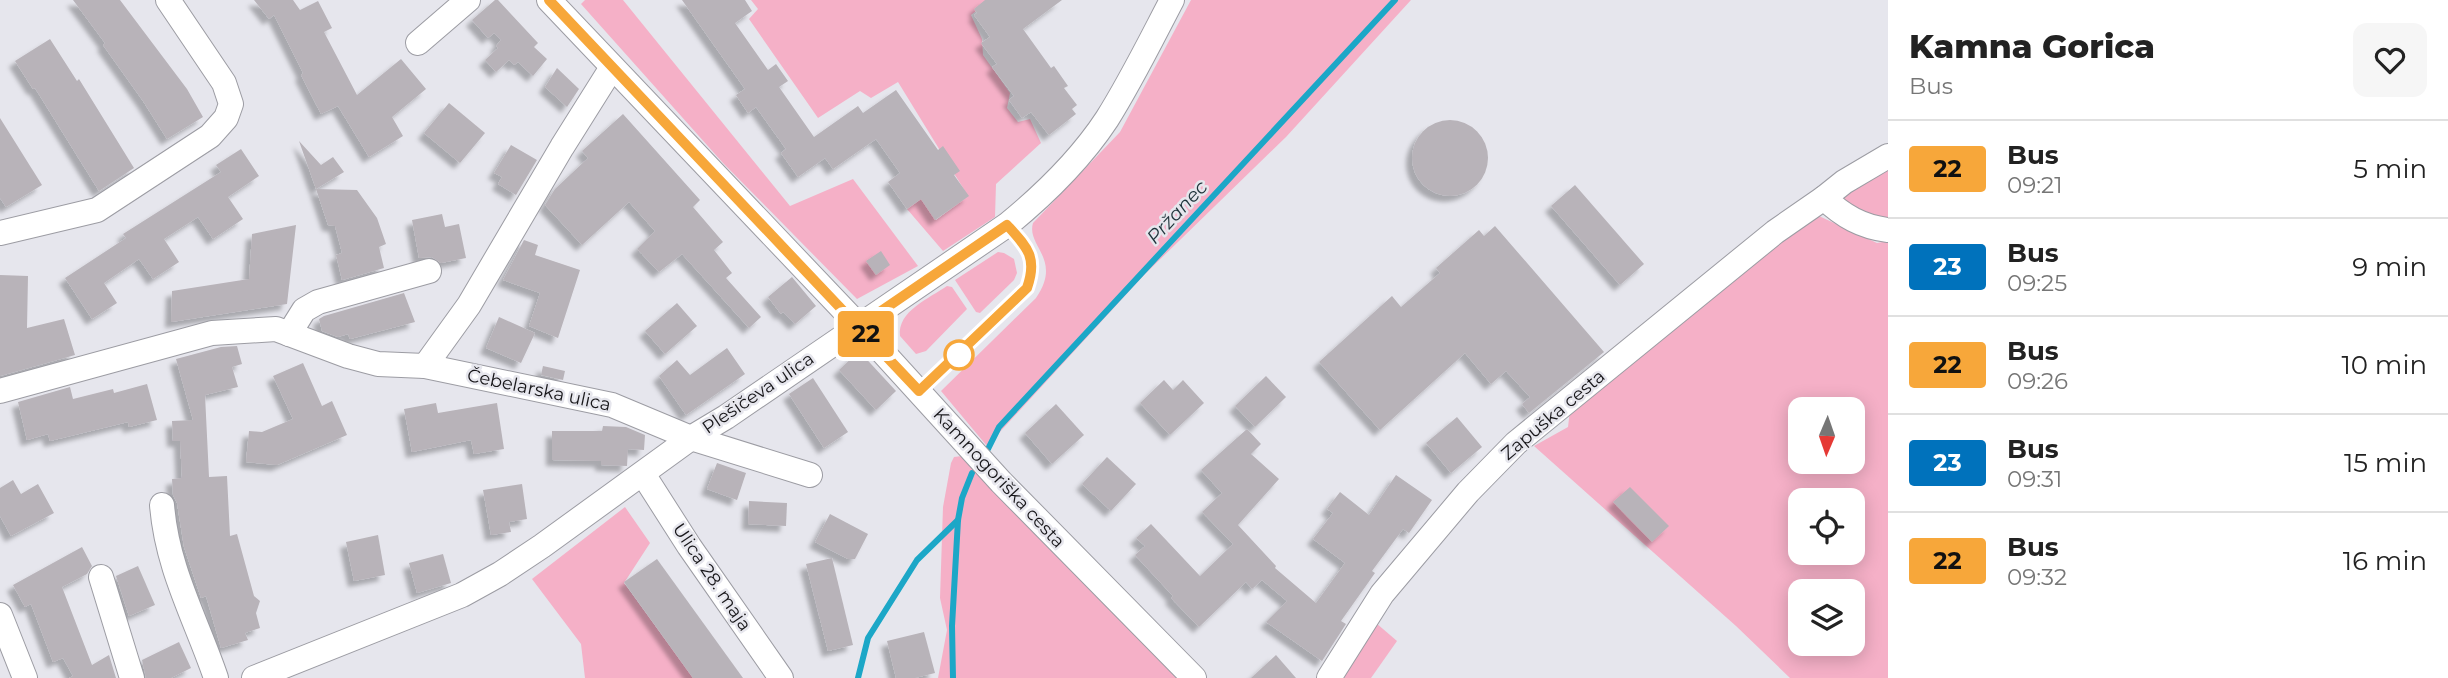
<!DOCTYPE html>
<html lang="en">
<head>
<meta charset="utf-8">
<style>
	:root { --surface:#fff; --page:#f6f6f6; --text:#222; --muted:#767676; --line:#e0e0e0 }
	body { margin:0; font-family:Montserrat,sans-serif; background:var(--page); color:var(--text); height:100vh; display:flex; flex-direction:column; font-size:26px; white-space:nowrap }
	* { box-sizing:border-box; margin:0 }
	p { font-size:23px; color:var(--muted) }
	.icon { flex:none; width:38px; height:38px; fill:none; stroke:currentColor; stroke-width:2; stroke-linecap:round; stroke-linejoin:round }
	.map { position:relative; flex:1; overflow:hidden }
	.sheet { display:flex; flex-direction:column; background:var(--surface); width:560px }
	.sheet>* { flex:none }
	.badge { padding:0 14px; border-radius:5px; font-size:24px; line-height:46px }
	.needle { width:46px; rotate:182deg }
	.fabs { position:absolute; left:1788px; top:397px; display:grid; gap:14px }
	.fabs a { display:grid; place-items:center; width:77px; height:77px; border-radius:14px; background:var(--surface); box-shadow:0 4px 18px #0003; font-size:35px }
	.map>.badge { position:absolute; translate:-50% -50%; box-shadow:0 0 0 4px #fff }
	.round { display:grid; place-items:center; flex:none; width:74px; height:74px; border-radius:14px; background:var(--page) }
	.overview { display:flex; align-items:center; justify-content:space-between; height:119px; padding:0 21px }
	h1 { font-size:33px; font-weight:800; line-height:52px }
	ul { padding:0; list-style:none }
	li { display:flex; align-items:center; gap:21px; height:98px; padding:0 21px; border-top:2px solid var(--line) }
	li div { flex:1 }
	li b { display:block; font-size:26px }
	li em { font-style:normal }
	li .badge { min-width:77px; font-weight:700; text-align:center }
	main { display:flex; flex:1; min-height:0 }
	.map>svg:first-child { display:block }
	.green { fill:#f5b0c7; fill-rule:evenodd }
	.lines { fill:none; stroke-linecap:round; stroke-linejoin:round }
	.stream { stroke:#1ca7c7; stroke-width:6 }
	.building { fill:#b8b3b9; filter:url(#shadow) }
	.minor-casing { stroke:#9c9ca3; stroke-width:26 }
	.minor { stroke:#fff; stroke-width:24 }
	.line-casing { stroke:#fff; stroke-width:16 }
	.line { stroke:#f7a73a; stroke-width:10 }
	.stop-dot { fill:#fff; stroke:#f7a73a; stroke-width:3.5 }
	.labels { text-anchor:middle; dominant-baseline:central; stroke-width:5; stroke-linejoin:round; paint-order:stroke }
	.street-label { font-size:18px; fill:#171619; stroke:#e6e6ed }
	.water-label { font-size:19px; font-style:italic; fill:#1e333a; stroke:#e6e6ed }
</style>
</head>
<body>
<main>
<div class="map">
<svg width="1888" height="678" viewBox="0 0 1888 678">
	<defs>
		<filter id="shadow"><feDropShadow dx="-6" dy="6" stdDeviation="2" flood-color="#0004"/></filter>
	</defs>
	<rect width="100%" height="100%" fill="#e6e6ed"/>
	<g class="green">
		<polygon points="585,0 623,0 790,206 853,179 918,266 857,299 723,163 581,4"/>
		<polygon points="751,0 990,0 971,15 982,39 983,55 1010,93 1007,108 1018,122 1030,119 1041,143 996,184 995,217 943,251 907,209 921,199 936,220 968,196 898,82 871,98 860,91 818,118 749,19 758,9"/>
		<path d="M1191,0H1411L1286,137L1144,275L987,446L941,391L1036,298C1063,259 1026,246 1033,223L1120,132Z"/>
		<polygon points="1888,162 1888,221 1875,221 1842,200 1842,193"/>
		<path d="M1819,216L1877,243L1888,241V678H1790L1736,626L1534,446L1568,427L1570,410L1809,220ZM1801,410H1853V462H1801ZM1801,500H1853V553H1801ZM1801,592H1853V644H1801Z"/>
		<polygon points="998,252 1004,253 1014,259 1017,273 1014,280 980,313 976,312 955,280"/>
		<path d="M947,286L952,287L967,309L926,351L916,354L900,336C897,311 930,298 947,286Z"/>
		<polygon points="962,456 969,465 1179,678 938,678 947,630 940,598 943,507 951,463 954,457"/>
		<polygon points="625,507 650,543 624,583 693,678 585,678 581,644 532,579"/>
		<polygon points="1376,623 1397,641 1371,678 1339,678"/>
	</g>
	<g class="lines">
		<g class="stream">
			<polyline points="988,449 999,427 1395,0"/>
			<polyline points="858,678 868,638 917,560 958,520"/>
			<polyline points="953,678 952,626 958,520 962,498 972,473"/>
		</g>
	</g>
	<g class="building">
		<polygon points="73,0 120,0 187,89 203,117 167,139 143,101 103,45 105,43"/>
		<polygon points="254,0 293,0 300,10 318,1 332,28 324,32 357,95 401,59 426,89 392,117 403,136 369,157 338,106 321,114 301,75 303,73 274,15 269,19"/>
		<polygon points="495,0 498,0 538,43 534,47 547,59 533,76 518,62 514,65 509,60 496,72 485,60 498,48 496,46 501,40 494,33 488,38 472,20"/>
		<polygon points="682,0 745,0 752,11 735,23 768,70 776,64 788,81 779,87 814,137 858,106 863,113 896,90 938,150 943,146 960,171 954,175 969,196 935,220 921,199 907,209 888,182 900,173 876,139 833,169 825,158 798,177 781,153 786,149 756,107 748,113 736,95 745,89"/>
		<polygon points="985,0 1062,0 1023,29 1051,68 1054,66 1068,86 1064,88 1077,105 1072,109 1076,114 1049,135 1031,112 1022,118 1009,100 1014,96 992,67 997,64 981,43 990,37 974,15 977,13 974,9"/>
		<polygon points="50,39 77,81 79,79 134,168 99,191 35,88 33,89 15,61"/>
		<polygon points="557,68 579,89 567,107 545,87"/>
		<polygon points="449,103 485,133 460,163 424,133"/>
		<polygon points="623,114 700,200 693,207 723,242 714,250 732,273 726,278 761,317 749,328 682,254 659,272 637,249 655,231 629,202 582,245 545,205 555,189 588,158 582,151"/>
		<polygon points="0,118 42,185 6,207 0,198"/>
		<circle cx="1450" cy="158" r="38"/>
		<polygon points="299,141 321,165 333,157 344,172 316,189"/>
		<polygon points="511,145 537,160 516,195 498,184 502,177 494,173"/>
		<polygon points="241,149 259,176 228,197 243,219 213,239 198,217 164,239 179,262 153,279 139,259 104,283 117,303 92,319 65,278 126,238 123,234 221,172 216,165"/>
		<polygon points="1575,185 1644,264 1620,285 1551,206"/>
		<polygon points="316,189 357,190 377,218 386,244 379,247 384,268 342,280 336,255 342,253 335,226 328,225"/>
		<polygon points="442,214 445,227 459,224 466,258 441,263 432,257 419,258 412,220"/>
		<polygon points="296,225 287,304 171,322 172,291 249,279 252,234"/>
		<polygon points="1495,226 1604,352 1529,413 1522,404 1530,397 1506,371 1491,384 1465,353 1380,430 1319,362 1392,296 1401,307 1440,273 1436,268 1479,230 1484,236"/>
		<polygon points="524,240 538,245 535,255 580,270 558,338 529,326 540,293 503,280"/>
		<polygon points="881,251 890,265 876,275 866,261"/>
		<polygon points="0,275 28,276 27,328 64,319 75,355 0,376"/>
		<polygon points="792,277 816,306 795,324 783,312 781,314 768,297"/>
		<polygon points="404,293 415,322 350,339 348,334 338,337 322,331 319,319 324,316"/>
		<polygon points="677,303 697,326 665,354 645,331"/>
		<polygon points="499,317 535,333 521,363 486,348"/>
		<polygon points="237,346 242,364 232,367 238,387 205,395 209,477 227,476 230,536 237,534 254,596 260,601 256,613 260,628 245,633 248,640 221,648 206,596 201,598 184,547 177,503 173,495 172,479 182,478 180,441 173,441 172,421 193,420 176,359 221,347"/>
		<polygon points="727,348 745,374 686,415 659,376 677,360 690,375"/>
		<polygon points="859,351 896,391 876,410 839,370"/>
		<polygon points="303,363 322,406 332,401 347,435 277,465 246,462 249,431 262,432 293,419 273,376"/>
		<polygon points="543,366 565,371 563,380 541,375"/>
		<polygon points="1266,376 1286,397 1255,427 1235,406"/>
		<polygon points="813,378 848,432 824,448 789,394"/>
		<polygon points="1164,380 1173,390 1183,380 1204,403 1170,435 1140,403"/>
		<polygon points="147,384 157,420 129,427 128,422 50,441 48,434 27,440 18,402 70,387 73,399 113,389 114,393"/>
		<polygon points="436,403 438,413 497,403 504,449 474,454 471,440 412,452 404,409"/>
		<polygon points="1056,404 1084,435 1052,464 1025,433"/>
		<polygon points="1457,417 1482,447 1451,473 1426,443"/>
		<polygon points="603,426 626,427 645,435 644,450 628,449 627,466 601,465 601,461 552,460 552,431 602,431"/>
		<polygon points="1247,429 1261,444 1251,454 1279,479 1238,525 1276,566 1275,568 1316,603 1345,563 1313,539 1333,513 1327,509 1340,492 1369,515 1396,475 1432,500 1409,533 1403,529 1372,571 1375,573 1341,621 1346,624 1322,661 1266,622 1287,601 1262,580 1252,589 1246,582 1199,627 1171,598 1173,596 1135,555 1145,546 1136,538 1151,524 1200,576 1233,544 1202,512 1222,493 1201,470"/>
		<polygon points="1107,457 1136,484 1111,511 1082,484"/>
		<polygon points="717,463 746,473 737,500 707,489"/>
		<polygon points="13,480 21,494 38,484 54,513 11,536 0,516 0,488"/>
		<polygon points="522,484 527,519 509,522 511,532 491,535 483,490"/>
		<polygon points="1630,487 1669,526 1652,542 1613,502"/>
		<polygon points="749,501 787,503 786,526 748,524"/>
		<polygon points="830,514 868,534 855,559 848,559 815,542"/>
		<polygon points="378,535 385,575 354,581 346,542"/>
		<polygon points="82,547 92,566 87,574 62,587 92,665 109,655 116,678 69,678 73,676 63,658 53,662 31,604 25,607 13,585"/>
		<polygon points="443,554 451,583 417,593 409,563"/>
		<polygon points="832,558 853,645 828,651 806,564"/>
		<polygon points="657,559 743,678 693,678 624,582"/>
		<polygon points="138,566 155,605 129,616 116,576"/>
		<polygon points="924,632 935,673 915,678 896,678 887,641"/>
		<polygon points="179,642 191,668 171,678 146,678 142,660"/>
		<polygon points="1276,655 1296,678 1251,678"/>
	</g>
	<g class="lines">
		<g class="minor-casing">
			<g id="minor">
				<polyline points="549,0 859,326 1001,482 1194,678"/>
				<polyline points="418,43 468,0"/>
				<polyline points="1824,198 1844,182 1888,156"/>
				<polyline points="0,233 97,210 210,136 226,118 231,104 224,83 168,0"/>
				<polyline points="289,334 304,310 318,302 429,271"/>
				<polyline points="425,366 469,305 562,147 611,69"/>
				<polyline points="0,391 212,333 276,329 348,356 378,364 425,366 612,405 691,438 810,475"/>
				<polyline points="643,474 689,546 781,678"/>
				<path d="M162,505C167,569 196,619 216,678"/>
				<polyline points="101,577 132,678"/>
				<polyline points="0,615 25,678"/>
				<path d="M254,678L462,595L500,574L542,546L691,438L726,417L1007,225C1045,194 1080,160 1107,119C1131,81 1151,40 1172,0"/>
				<path d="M1329,678L1382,594L1468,492L1516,443L1775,232L1824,198C1843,216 1862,227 1888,230"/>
			</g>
		</g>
		<use href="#minor" class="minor"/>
	</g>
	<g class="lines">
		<g class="line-casing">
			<path id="line" d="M549,0L919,391L1027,288C1038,257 1027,247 1007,225L874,316"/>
		</g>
		<use href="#line" class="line"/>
	</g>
	<circle class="stop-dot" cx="959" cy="355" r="14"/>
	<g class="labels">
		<g class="street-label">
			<text transform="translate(539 390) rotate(12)">Čebelarska ulica</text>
			<text transform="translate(758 393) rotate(-34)">Plešičeva ulica</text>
			<text transform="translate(1553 415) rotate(-40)">Zapuška cesta</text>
			<text transform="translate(999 478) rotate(47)">Kamnogoriška cesta</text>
			<text transform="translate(712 577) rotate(56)">Ulica 28. maja</text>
		</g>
		<g class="water-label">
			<text transform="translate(1177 212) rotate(-47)">Pržanec</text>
		</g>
	</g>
</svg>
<div class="fabs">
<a><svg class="needle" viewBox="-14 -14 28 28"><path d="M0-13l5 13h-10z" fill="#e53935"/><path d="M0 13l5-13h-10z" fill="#767676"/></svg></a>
<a><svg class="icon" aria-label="locate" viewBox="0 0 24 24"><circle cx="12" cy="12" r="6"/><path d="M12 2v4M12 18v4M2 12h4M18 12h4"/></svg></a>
<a><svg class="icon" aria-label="layers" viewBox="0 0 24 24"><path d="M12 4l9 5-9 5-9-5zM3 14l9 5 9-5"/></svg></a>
</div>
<b class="badge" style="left:866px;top:334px;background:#f7a73a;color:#111">22</b>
</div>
<section class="sheet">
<div class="overview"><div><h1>Kamna Gorica</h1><p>Bus</p></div><a class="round"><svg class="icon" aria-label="heart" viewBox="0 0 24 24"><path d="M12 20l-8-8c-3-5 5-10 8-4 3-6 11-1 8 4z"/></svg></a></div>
<ul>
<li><span class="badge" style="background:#f7a73a;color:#111">22</span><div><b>Bus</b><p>09:21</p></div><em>5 min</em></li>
<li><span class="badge" style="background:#0072bc;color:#fff">23</span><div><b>Bus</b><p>09:25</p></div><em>9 min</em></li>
<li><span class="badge" style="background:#f7a73a;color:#111">22</span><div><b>Bus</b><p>09:26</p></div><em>10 min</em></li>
<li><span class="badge" style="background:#0072bc;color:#fff">23</span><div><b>Bus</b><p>09:31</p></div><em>15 min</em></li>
<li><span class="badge" style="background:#f7a73a;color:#111">22</span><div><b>Bus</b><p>09:32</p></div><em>16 min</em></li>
</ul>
</section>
</main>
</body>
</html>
